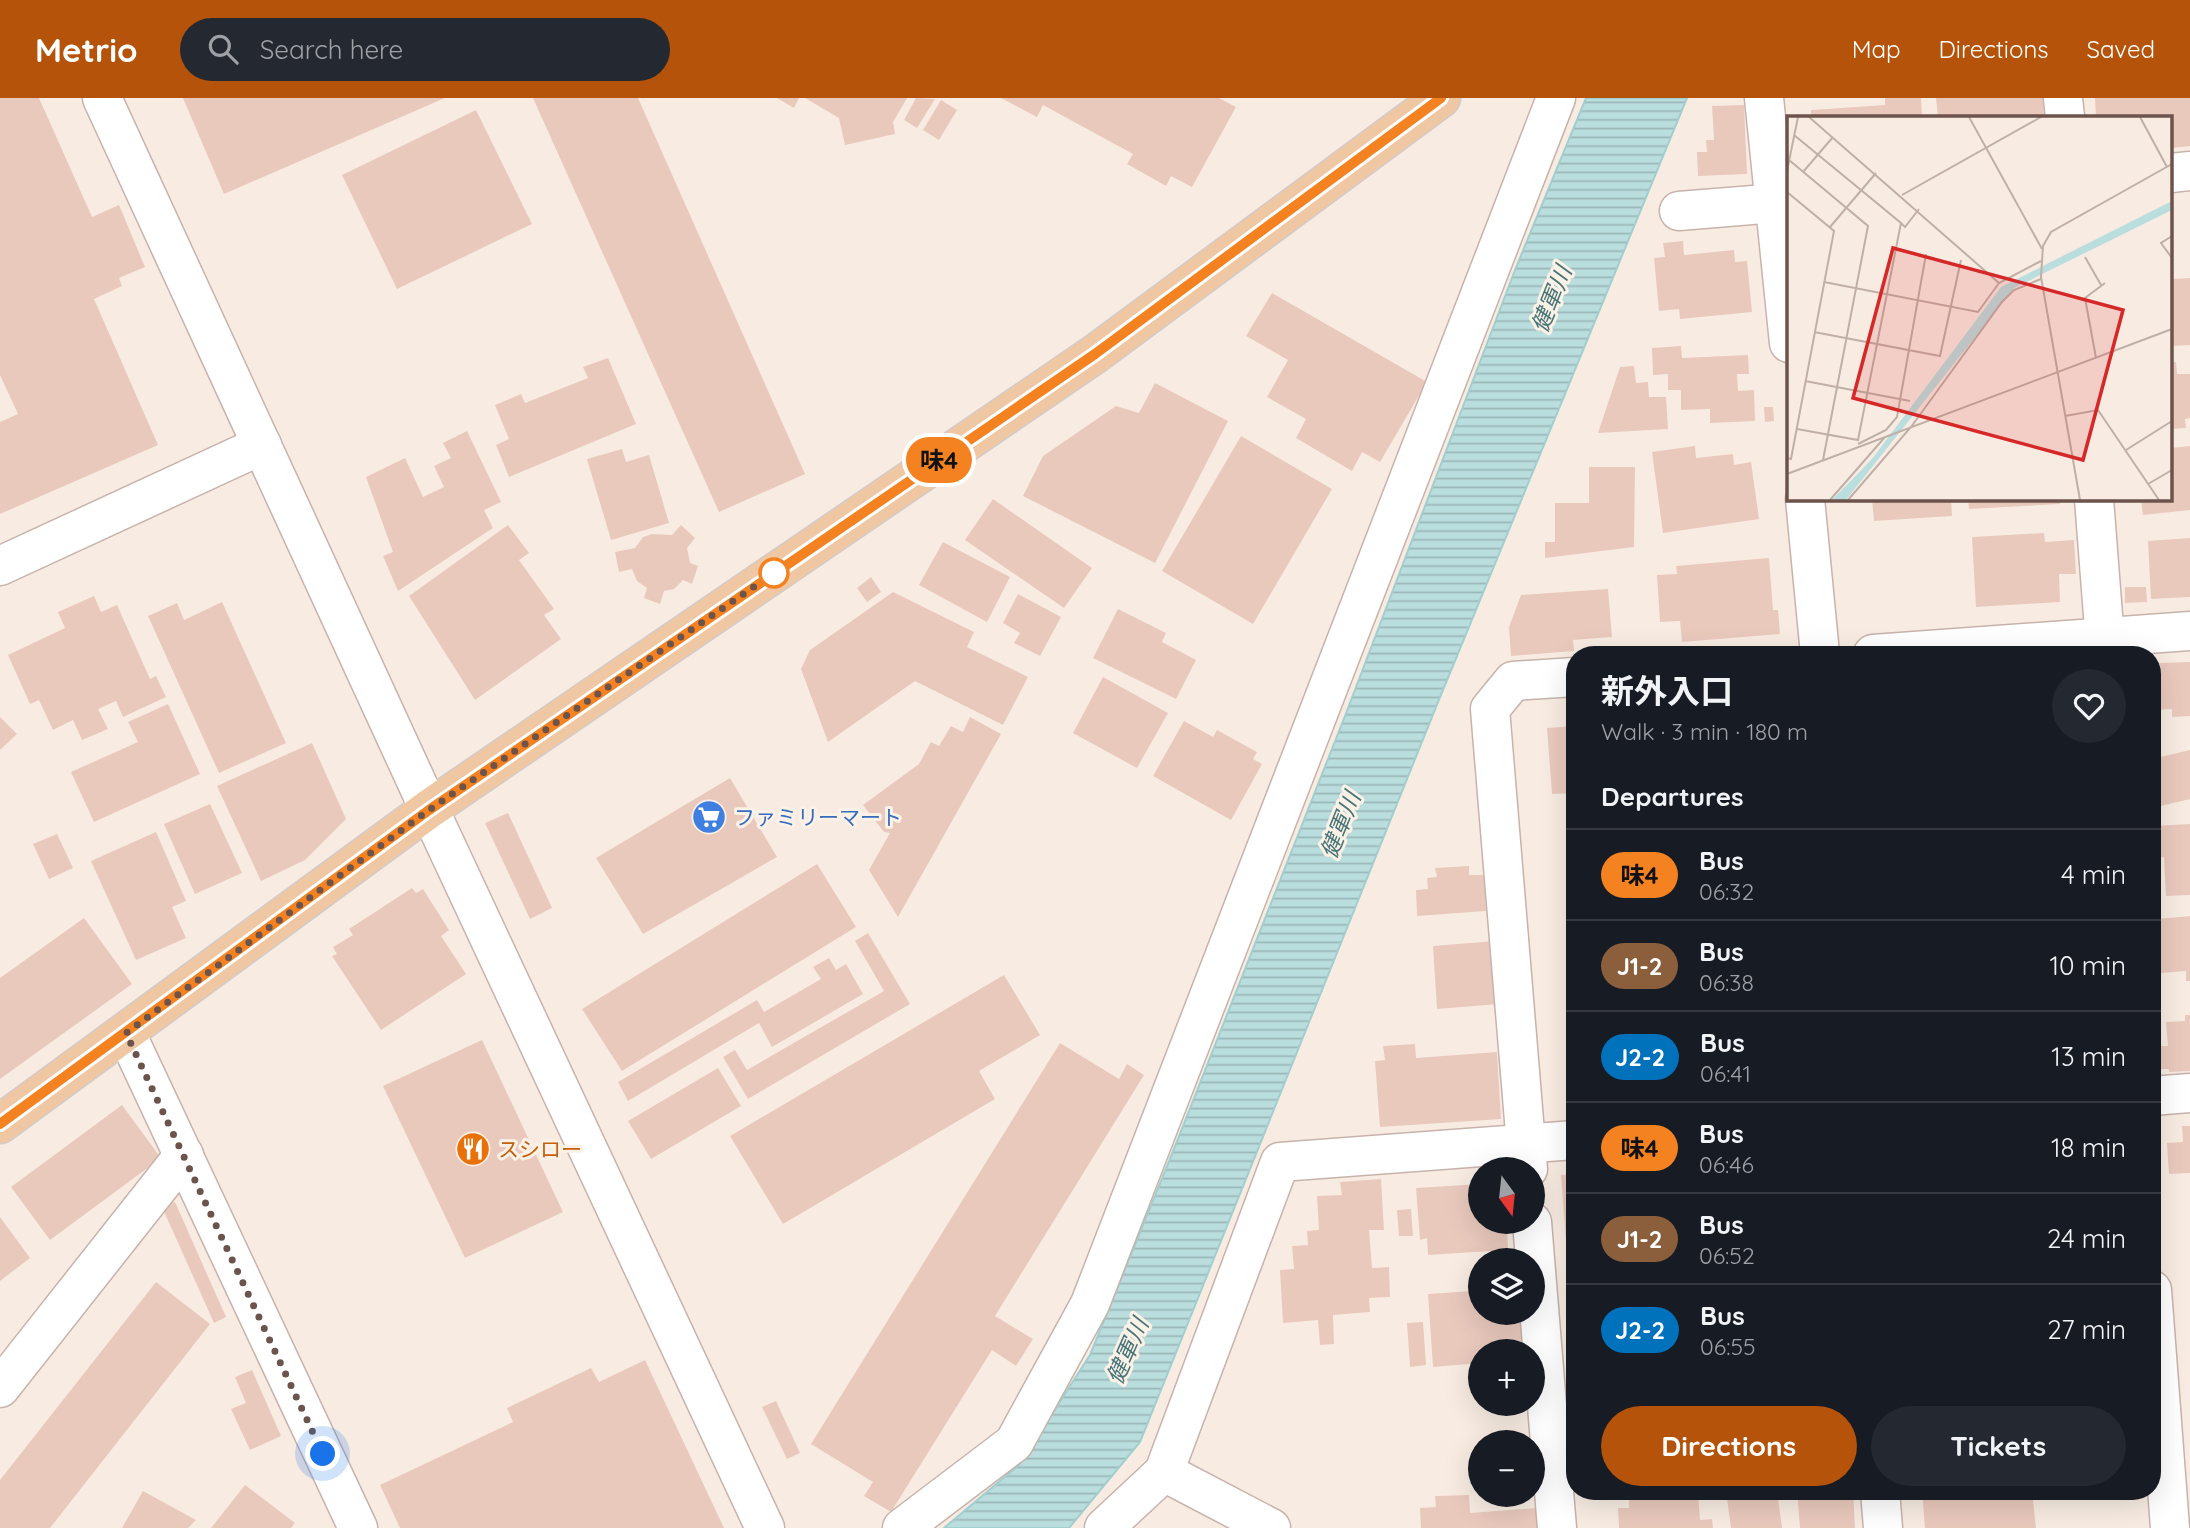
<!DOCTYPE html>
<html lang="en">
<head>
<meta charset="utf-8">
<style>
	:root { --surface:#171b24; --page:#242831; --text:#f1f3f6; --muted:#9ea1a6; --line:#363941; --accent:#b45309 }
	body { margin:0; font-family:Quicksand,"Noto Sans JP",sans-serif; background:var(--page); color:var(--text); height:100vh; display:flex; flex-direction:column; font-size:26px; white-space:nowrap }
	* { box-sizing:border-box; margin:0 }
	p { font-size:23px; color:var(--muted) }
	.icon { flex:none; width:38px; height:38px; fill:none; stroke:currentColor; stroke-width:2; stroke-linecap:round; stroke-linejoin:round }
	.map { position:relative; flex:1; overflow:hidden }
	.sheet { position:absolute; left:1566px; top:548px; width:595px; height:854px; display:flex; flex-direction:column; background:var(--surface); border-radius:28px; box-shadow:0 7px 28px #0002 }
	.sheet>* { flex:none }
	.badge { padding:0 14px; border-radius:23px; font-size:24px; line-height:46px }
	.needle { width:46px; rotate:165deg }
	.tools { position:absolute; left:1468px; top:1059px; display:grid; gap:14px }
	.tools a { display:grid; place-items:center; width:77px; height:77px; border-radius:50%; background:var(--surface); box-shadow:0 7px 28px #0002; font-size:35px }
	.you { position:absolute; width:35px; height:35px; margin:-18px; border:5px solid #fff; border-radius:50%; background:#1a73e8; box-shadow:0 0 0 10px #1a73e833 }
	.map>.badge { position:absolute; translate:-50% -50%; box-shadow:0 0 0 4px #fff }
	h2 { padding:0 35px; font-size:26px; line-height:63px }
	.round { display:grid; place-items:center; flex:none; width:74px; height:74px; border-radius:37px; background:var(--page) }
	.head { display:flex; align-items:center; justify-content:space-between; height:119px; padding:0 35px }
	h1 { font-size:33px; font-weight:700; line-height:52px }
	.button { display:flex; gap:14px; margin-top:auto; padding:14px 35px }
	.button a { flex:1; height:80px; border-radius:42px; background:var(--accent); color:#fff; font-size:28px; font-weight:700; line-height:80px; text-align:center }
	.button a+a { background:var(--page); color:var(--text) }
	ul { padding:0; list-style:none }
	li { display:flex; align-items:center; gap:21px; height:91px; padding:0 35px; border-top:2px solid var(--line) }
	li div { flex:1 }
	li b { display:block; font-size:26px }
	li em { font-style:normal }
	li .badge { min-width:77px; font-weight:700; text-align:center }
	header { display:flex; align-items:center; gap:42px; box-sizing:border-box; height:98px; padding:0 35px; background:var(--accent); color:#fff }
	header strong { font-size:33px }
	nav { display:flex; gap:38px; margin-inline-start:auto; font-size:24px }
	.search { width:490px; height:63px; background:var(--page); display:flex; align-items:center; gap:18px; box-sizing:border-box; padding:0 24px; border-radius:38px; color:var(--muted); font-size:26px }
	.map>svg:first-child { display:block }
	.water { fill:url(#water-rules); stroke:#a1cecf; stroke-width:2 }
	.building { fill:#eac9bd }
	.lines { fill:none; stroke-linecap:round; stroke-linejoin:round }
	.minor-casing { stroke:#c7b3ab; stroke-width:41 }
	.major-casing { stroke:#d3cbc9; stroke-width:41 }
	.minor { stroke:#fff; stroke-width:38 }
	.major { stroke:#efc7a3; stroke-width:38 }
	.line-casing { stroke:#fff; stroke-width:16 }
	.line { stroke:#f58220; stroke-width:10 }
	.walk { stroke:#6c534c; stroke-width:7; stroke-dasharray:0 12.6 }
	.stop-dot { fill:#fff; stroke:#f58220; stroke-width:3.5 }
	.labels { text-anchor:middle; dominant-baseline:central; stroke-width:6; stroke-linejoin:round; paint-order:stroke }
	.shop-label { font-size:21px; fill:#366cbe; stroke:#fcf1e7; text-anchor:start }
	.food-label { font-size:21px; fill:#c56008; stroke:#fcf1e7; text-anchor:start }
	.water-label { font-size:23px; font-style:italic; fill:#467577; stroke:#fcf1e7 }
	.inset-road { fill:none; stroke:#c0afa6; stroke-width:2 }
	.view { fill:#d62828; fill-opacity:0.15; stroke:#d62828; stroke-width:3.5 }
	.inset-edge { fill:none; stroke:#6c534c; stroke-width:3.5 }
</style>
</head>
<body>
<header>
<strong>Metrio</strong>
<div class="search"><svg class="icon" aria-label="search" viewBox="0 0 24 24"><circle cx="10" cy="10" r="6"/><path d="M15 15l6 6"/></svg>Search here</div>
<nav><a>Map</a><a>Directions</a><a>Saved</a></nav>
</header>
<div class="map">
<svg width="2190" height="1430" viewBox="0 0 2190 1430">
	<defs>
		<pattern id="water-rules" width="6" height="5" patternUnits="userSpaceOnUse" patternTransform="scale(1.75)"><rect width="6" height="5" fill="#badede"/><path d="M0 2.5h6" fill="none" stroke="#9bb7b6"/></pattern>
	</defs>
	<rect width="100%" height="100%" fill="#f8ece2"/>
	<polygon class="water" points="1586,0 1687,0 1438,604 1140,1344 1069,1430 944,1430 1019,1367 1090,1257 1172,1056 1345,618 1515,172"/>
	<g class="building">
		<polygon points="0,0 39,0 92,119 119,107 145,169 119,180 122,188 94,201 158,347 0,416 0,324 18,316 0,277"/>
		<polygon points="183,0 445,0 224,96"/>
		<polygon points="533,0 638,0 805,376 719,414"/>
		<polygon points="777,0 799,0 794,10"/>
		<polygon points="805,0 907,0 893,24 895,36 845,47 839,20"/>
		<polygon points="916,0 935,1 917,30 904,22"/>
		<polygon points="1001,0 1219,0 1236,9 1192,89 1171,78 1166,88 1127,66 1133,56 1043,7 1037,19"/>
		<polygon points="1885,0 1921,0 1922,19 1811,19 1811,12 1885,7"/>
		<polygon points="1936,0 2043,0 2044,19 1938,19"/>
		<polygon points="2095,0 2190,0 2190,48 2171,50 2171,19 2096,19"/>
		<polygon points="941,2 957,12 939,42 923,32"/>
		<polygon points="1744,7 1747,76 1698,78 1697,54 1707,54 1706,42 1714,42 1712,8"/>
		<polygon points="476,12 532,126 397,191 342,77"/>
		<polygon points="1683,143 1684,157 1734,152 1735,164 1747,163 1752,214 1680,221 1679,211 1659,213 1654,160 1665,159 1663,145"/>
		<polygon points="2190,180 2190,247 2171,248 2171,181"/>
		<polygon points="1272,195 1427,284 1380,364 1362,354 1352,373 1296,340 1306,321 1267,299 1288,262 1246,238"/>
		<polygon points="1681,248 1682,260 1748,257 1749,276 1737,276 1738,293 1754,292 1755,323 1710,325 1710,311 1681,312 1681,292 1668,292 1668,276 1653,277 1652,250"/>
		<polygon points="608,260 636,326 509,379 496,347 509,341 495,307 521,296 525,305 588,280 583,269"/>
		<polygon points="2171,264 2176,264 2177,276 2190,276 2190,320 2185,321 2186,330 2171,331"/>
		<polygon points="1634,268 1636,285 1648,284 1649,299 1666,299 1668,331 1598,335 1620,269"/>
		<polygon points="1155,285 1228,323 1155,465 1023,398 1043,358 1116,308 1139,315"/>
		<polygon points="1764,309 1773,309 1774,323 1765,324"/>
		<polygon points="467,333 501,404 484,412 493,430 398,493 383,458 393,454 366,379 405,360 423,399 444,389 434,368 451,360 443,345"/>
		<polygon points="1241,338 1332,391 1253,526 1162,473"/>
		<polygon points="1695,348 1696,360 1733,356 1734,367 1751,364 1759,421 1663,435 1652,354"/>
		<polygon points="2190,348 2190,412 2143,417 2141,401 2171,401 2171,350"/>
		<polygon points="622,351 626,364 649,357 669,425 611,442 587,361"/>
		<polygon points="1589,369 1635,369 1634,449 1545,460 1545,444 1555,444 1555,405 1589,405"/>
		<polygon points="993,401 1092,470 1064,510 965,442"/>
		<polygon points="1872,401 1951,401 1952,418 1874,423"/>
		<polygon points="1968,401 2060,401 2060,406 1969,411"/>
		<polygon points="508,427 529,455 519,462 554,511 544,517 561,541 475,602 409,498"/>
		<polygon points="681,427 695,440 687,450 690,465 698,468 692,486 683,482 674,491 664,493 660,506 644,500 647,490 637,483 632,471 619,474 615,454 635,450 643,439 652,436 672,437"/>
		<polygon points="2044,435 2045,444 2074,442 2076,476 2059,476 2060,504 1976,509 1972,439"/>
		<polygon points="2190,440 2190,499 2151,501 2148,443"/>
		<polygon points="943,444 1010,479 987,524 919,487"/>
		<polygon points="1769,460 1773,512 1778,512 1780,536 1682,544 1680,523 1660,524 1657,477 1677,476 1676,468"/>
		<polygon points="871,479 881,494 867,504 857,490"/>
		<polygon points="2125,489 2146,489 2147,504 2125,505"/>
		<polygon points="1608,491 1612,539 1573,542 1574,553 1511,558 1509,529 1521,497"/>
		<polygon points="893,494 974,534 967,549 1028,579 1003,627 915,583 828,644 801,571 810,552"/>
		<polygon points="1018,496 1061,519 1040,558 1014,545 1020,535 1003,525"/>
		<polygon points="94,498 101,514 117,507 150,581 156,578 166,599 123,619 116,603 98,611 108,631 82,642 73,622 53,632 39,602 30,606 8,557 65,530 58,514"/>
		<polygon points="222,504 286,645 219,675 148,518 177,505 184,522"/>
		<polygon points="1118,511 1166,535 1162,544 1196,562 1176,601 1093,560"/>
		<polygon points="2190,564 2190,618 2172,619 2172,611 2152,612 2152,583 2161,582 2160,565"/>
		<polygon points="1103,579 1168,615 1137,670 1073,635"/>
		<polygon points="168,606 200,676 94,724 71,674 138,644 128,624"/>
		<polygon points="0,619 17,636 0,652"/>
		<polygon points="970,619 1001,636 898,819 869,772 890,735 884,734 863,707 919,666 931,644 939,648 951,628 963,634"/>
		<polygon points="1184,623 1213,639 1217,632 1257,654 1253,661 1262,666 1231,722 1153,678"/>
		<polygon points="1575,628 1575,695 1552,696 1547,630"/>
		<polygon points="312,645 346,721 305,762 261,783 217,688"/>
		<polygon points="2190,652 2190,701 2152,710 2152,661"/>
		<polygon points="730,680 777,759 643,836 596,760"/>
		<polygon points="210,706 242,775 195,796 164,726"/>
		<polygon points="508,715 552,810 530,821 485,725"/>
		<polygon points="2190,726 2190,797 2166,798 2164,759 2152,760 2152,728"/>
		<polygon points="156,734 186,803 172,809 186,840 136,862 91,763"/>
		<polygon points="57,736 73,770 49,781 33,746"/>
		<polygon points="817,766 856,829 622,973 582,911"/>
		<polygon points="1469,768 1469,777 1484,777 1486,813 1417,818 1416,792 1428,791 1427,780 1437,779 1435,770"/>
		<polygon points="412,790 416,795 423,791 449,832 441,838 466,876 381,932 332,858 337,856 333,849 353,837 349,831"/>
		<polygon points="2190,818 2190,883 2186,883 2186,873 2161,875 2157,821"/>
		<polygon points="84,820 132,886 0,981 0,880"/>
		<polygon points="868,835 910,906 748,1001 723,959 735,952 747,972 884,893 855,843"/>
		<polygon points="1495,843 1499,906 1437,911 1433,848"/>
		<polygon points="829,860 836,872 846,866 863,896 772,949 759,925 628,1003 618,984 757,902 764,914 821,881 813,869"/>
		<polygon points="1004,877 1040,937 979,973 995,1001 783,1126 730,1038"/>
		<polygon points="2185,917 2190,917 2190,973 2169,974 2169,971 2158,971 2157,948 2168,948 2166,924 2185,923"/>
		<polygon points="482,942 563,1114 465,1160 383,988"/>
		<polygon points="1060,945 1119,981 1127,966 1144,977 995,1218 1033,1241 1016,1268 992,1252 891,1414 864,1398 873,1384 811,1346"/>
		<polygon points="1415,946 1416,960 1497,954 1501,1021 1380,1029 1375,963 1385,962 1383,948"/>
		<polygon points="718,970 741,1008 651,1061 628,1023"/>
		<polygon points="122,1007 161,1060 50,1142 11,1089"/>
		<polygon points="2182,1028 2190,1028 2190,1075 2169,1076 2167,1045 2183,1044"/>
		<polygon points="1575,1076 1575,1156 1567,1156 1561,1077"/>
		<polygon points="1381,1081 1384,1132 1369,1132 1372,1170 1389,1169 1390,1199 1369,1200 1370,1214 1333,1217 1334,1246 1320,1247 1318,1222 1283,1225 1280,1172 1294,1171 1292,1148 1308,1147 1307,1133 1319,1132 1317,1098 1342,1097 1340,1084"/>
		<polygon points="1480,1086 1480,1124 1514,1124 1515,1130 1507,1130 1508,1152 1428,1157 1427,1140 1420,1142 1416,1090"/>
		<polygon points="175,1104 226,1219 214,1225 162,1109"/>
		<polygon points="1411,1111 1413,1138 1399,1138 1397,1112"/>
		<polygon points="0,1119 30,1160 0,1183"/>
		<polygon points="156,1184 210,1226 50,1430 0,1430 0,1382"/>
		<polygon points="1472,1193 1473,1203 1480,1202 1480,1214 1520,1214 1522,1243 1515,1244 1515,1253 1480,1253 1480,1265 1433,1269 1428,1196"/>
		<polygon points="1423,1224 1426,1267 1410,1269 1407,1225"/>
		<polygon points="645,1262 724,1430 400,1430 380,1387 513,1324 507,1310 591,1270 599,1284"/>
		<polygon points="252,1272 281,1338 250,1352 231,1311 246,1305 235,1279"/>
		<polygon points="776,1303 800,1355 787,1361 762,1309"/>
		<polygon points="245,1387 295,1425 291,1430 211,1430"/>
		<polygon points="143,1393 196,1422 188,1430 122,1430"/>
		<polygon points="1672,1393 1698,1393 1700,1422 1712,1421 1713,1430 1619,1430 1618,1410 1629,1410 1629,1396"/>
		<polygon points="1726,1393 1777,1393 1782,1430 1731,1430"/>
		<polygon points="1797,1393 1853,1393 1855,1430 1800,1430"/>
		<polygon points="1922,1393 2032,1393 2036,1430 1925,1430"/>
		<polygon points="1469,1397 1470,1415 1536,1410 1537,1430 1421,1430 1420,1410 1436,1409 1435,1398"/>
	</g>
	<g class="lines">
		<g class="minor-casing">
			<g id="minor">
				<polyline points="102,0 429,711 765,1430"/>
				<polyline points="1764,0 1789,245"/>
				<polyline points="2063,0 2065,19"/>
				<polyline points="2171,75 2190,73"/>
				<polyline points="1679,113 1789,104"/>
				<polyline points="1805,401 1820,556"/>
				<polyline points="2094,401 2106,556"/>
				<polyline points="0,468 262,347"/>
				<polyline points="1873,556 2190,533"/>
				<polyline points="126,935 358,1430"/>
				<polyline points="2152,998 2190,995"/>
				<polyline points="1528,1071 1490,611 1513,583 1575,579"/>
				<polyline points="1532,1124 1557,1430"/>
				<polyline points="2152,1192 2170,1430"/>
				<polyline points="0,1290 184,1057"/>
				<polyline points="1164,1374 1271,1430"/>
				<polyline points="1880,1393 1883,1430"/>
				<polyline points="902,1430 1014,1345 1090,1206 1556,0"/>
				<polyline points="1104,1430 1164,1374 1280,1064 1575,1042"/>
			</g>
		</g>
		<g class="major-casing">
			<polyline id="major" points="0,1026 429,711 1095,256 1441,0"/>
		</g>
		<use href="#minor" class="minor"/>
		<use href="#major" class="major"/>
	</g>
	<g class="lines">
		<g class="line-casing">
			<polyline id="line" points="0,1026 429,712 1095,256 1441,0"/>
		</g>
		<use href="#line" class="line"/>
		<polyline class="walk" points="323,1356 126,935 429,712 774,475"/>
	</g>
	<defs>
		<g id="supermarket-disc" transform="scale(1.75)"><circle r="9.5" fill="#3f7fe0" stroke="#fcf1e7"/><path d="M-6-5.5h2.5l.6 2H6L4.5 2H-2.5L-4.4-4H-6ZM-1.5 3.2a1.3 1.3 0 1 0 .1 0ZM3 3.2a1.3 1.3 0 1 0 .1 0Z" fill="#fff"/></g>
		<g id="restaurant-disc" transform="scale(1.75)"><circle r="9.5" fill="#e8710a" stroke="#fcf1e7"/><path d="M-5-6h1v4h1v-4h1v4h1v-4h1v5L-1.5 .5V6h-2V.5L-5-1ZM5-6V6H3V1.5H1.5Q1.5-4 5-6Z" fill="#fff"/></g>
	</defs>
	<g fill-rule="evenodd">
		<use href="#supermarket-disc" x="709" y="719"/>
		<use href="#restaurant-disc" x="473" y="1051"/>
	</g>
	<circle class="stop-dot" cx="774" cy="475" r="14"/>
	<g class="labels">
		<g class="shop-label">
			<text x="734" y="719">ファミリーマート</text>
		</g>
		<g class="food-label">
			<text x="498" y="1051">スシロー</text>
		</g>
		<g class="water-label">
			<text transform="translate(1551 201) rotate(-68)">健軍川</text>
			<text transform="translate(1340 727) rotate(-68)">健軍川</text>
			<text transform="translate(1127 1253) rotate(-66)">健軍川</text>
		</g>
	</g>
	<g transform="translate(1787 18)">
		<rect width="385" height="385" fill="#f8ece2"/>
		<path d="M385,85V94L227,172L59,384H45L85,343L214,171Z" fill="#badede"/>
		<path class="inset-road" d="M22,1L212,167M182,1L255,133M353,1L380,51M7,19L114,107L71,324L10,313M2,44L81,110L36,344M0,55L11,1M16,56L46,21M0,76L47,115L4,343L0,342M115,79L254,1M114,107L118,111L132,93M43,111L89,57M385,120L374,127L385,142M298,141L314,169M37,166L191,196L212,167L254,145M27,216L153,240L174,144M309,242L298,182L318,167M18,265L123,285M278,300L311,294L372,384M71,328L99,314L110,301L139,138M339,334L385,305M0,358L385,213M361,368L385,354M43,384L98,321M61,384L124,311L215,186L227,174L254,163M293,384L254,161L256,130L264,116L385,48"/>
		<path class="view" d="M106,132L336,194L296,344L66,282Z"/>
		<rect width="385" height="385" class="inset-edge"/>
	</g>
</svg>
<div class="tools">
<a><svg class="needle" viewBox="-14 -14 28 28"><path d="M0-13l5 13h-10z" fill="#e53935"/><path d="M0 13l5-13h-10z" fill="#9ea1a6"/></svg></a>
<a><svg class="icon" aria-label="layers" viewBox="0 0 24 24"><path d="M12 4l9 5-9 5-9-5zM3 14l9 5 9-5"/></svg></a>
<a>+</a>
<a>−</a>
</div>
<div class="you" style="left:323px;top:1356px"></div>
<b class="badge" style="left:939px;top:362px;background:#f58220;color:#111">味4</b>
<section class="sheet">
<div class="head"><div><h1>新外入口</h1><p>Walk · 3 min · 180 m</p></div><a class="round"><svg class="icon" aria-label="heart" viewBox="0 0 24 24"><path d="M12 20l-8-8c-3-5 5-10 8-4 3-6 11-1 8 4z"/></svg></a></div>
<h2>Departures</h2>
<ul>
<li><span class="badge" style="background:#f58220;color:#111">味4</span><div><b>Bus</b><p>06:32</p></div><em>4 min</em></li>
<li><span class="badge" style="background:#8b5e3c;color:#fff">J1-2</span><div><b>Bus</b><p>06:38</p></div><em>10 min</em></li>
<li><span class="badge" style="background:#0072bc;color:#fff">J2-2</span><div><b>Bus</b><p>06:41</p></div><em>13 min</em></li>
<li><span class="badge" style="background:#f58220;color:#111">味4</span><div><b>Bus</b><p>06:46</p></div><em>18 min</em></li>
<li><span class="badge" style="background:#8b5e3c;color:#fff">J1-2</span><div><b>Bus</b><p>06:52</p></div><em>24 min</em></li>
<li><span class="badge" style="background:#0072bc;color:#fff">J2-2</span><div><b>Bus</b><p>06:55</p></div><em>27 min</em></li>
</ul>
<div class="button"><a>Directions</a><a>Tickets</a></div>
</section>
</div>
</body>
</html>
